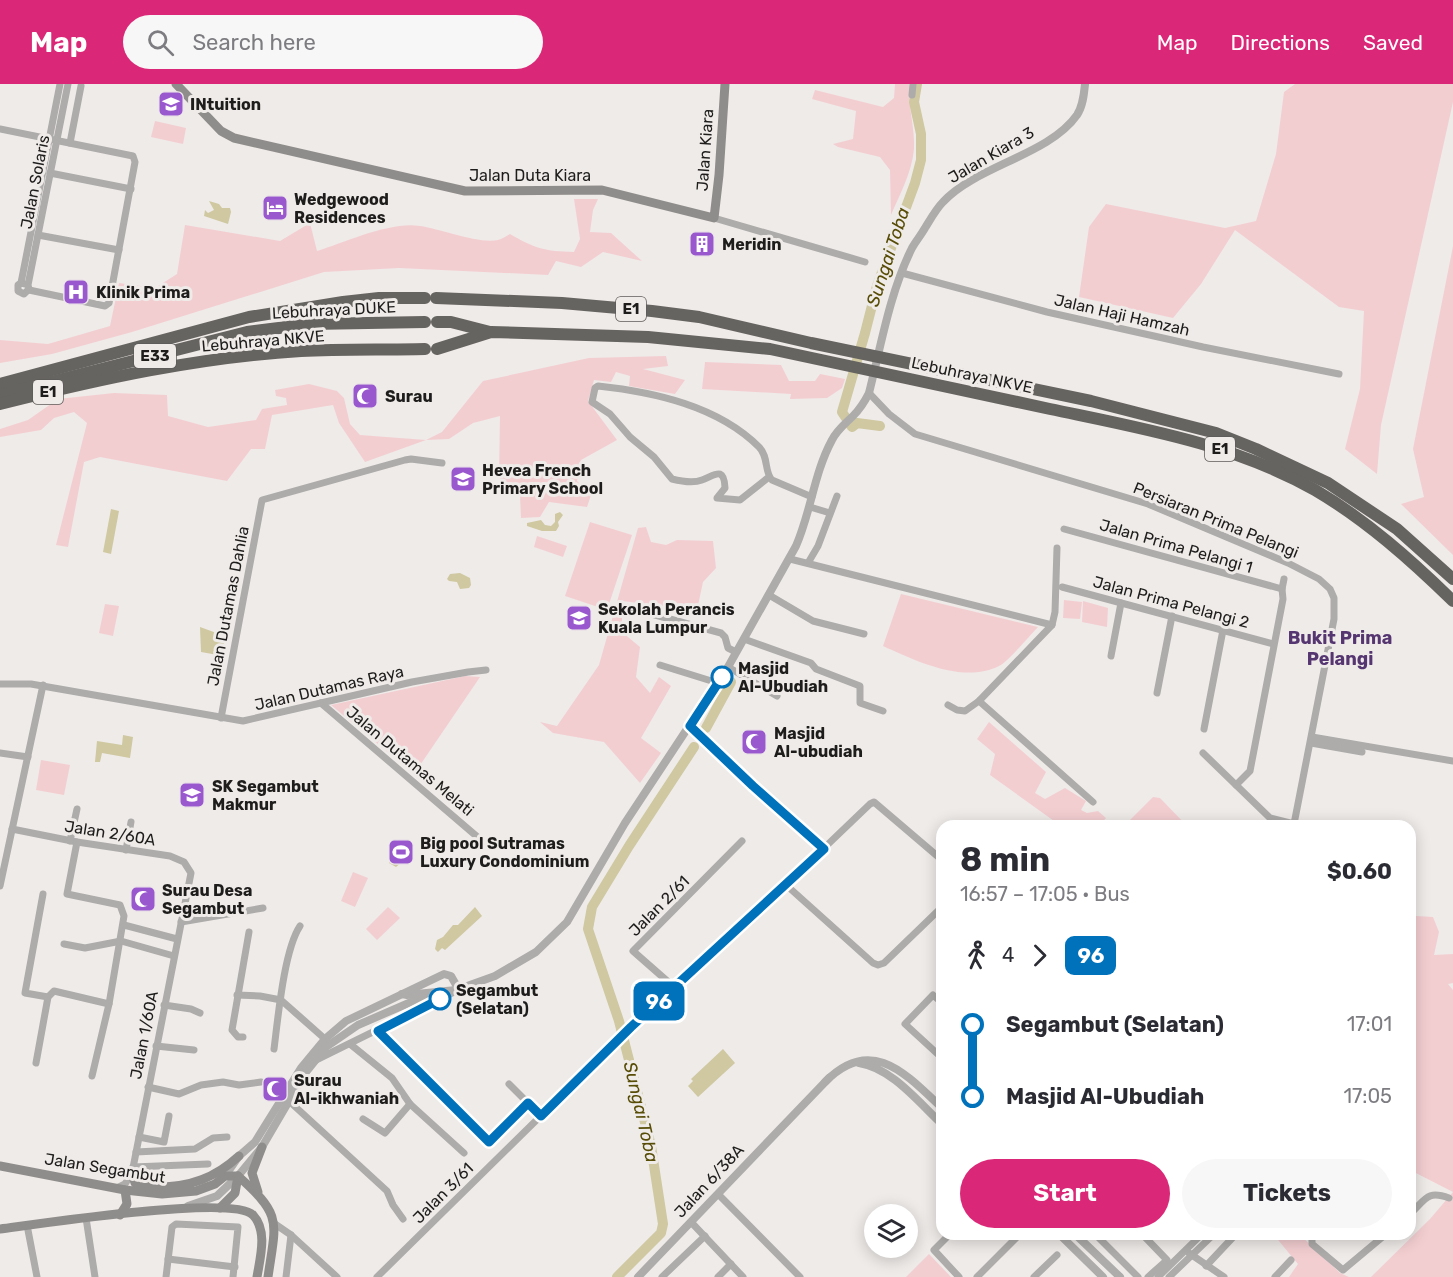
<!DOCTYPE html>
<html lang="en">
<head>
<meta charset="utf-8">
<style>
	:root { --surface:#fff; --page:#f7f7f7; --text:#2b2b33; --muted:#7c7c81; --accent:#db2777 }
	body { margin:0; font-family:Rubik,sans-serif; background:var(--page); color:var(--text); height:100vh; display:flex; flex-direction:column; font-size:22px; white-space:nowrap }
	* { box-sizing:border-box; margin:0 }
	p { font-size:20px; color:var(--muted) }
	.icon { flex:none; width:33px; height:33px; fill:none; stroke:currentColor; stroke-width:2; stroke-linecap:round; stroke-linejoin:round }
	.map { position:relative; flex:1; overflow:hidden }
	.side { position:absolute; left:936px; top:736px; width:480px; height:420px; display:flex; flex-direction:column; background:var(--surface); border-radius:18px; box-shadow:0 3px 15px #0003 }
	.side>* { flex:none }
	.badge { padding:0 12px; border-radius:9px; font-size:21px; line-height:39px }
	.tools { position:absolute; left:864px; top:1120px; display:grid; gap:12px }
	.tools a { display:grid; place-items:center; width:54px; height:54px; border-radius:50%; background:var(--surface); box-shadow:0 3px 15px #0003; font-size:30px }
	.map>.badge { position:absolute; translate:-50% -50%; box-shadow:0 0 0 3px #fff }
	.legs { display:flex; align-items:center; gap:9px; height:66px; padding:0 24px; font-size:20px }
	.legs p { margin-inline-start:auto }
	.overview { display:flex; align-items:center; justify-content:space-between; height:102px; padding:0 24px }
	h1 { font-size:33px; font-weight:700; line-height:45px }
	.button { display:flex; gap:12px; margin-top:auto; padding:12px 24px }
	.button a { flex:1; height:69px; border-radius:36px; background:var(--accent); color:#fff; font-size:24px; font-weight:700; line-height:69px; text-align:center }
	.button a+a { background:var(--page); color:var(--text) }
	ul { padding:0 24px; list-style:none }
	li { display:flex; align-items:center; gap:21px; height:72px; font-size:22px }
	li i { display:grid; place-items:center; width:9px; height:100%; margin:0 8px; background:currentColor }
	li i::after { content:''; width:15px; height:15px; margin:-8px; border:4px solid; border-radius:50%; background:var(--surface) }
	li p { margin-inline-start:auto }
	li:first-child i { background:linear-gradient(#0000 50%,currentColor 0) }
	li:last-child i { background:linear-gradient(currentColor 50%,#0000 0) }
	header { display:flex; align-items:center; gap:36px; box-sizing:border-box; height:84px; padding:0 30px; background:var(--accent); color:#fff }
	header strong { font-size:28px }
	nav { display:flex; gap:33px; margin-inline-start:auto; font-size:21px }
	.search { width:420px; height:54px; background:var(--page); display:flex; align-items:center; gap:15px; box-sizing:border-box; padding:0 21px; border-radius:33px; color:var(--muted); font-size:22px }
	.map>svg:first-child { display:block }
	.green { fill:#f3ced1 }
	.water { fill:#cfc8a1 }
	.lines { fill:none; stroke-linecap:round; stroke-linejoin:round }
	.river { stroke:#cfc8a1; stroke-width:10 }
	.minor { stroke:#adacab; stroke-width:7 }
	.tertiary { stroke:#adacab; stroke-width:8 }
	.secondary { stroke:#8f8d8b; stroke-width:9 }
	.motorway { stroke:#666461; stroke-width:12 }
	.line-1-casing { stroke:#fff; stroke-width:14 }
	.line-1 { stroke:#0072bc; stroke-width:9 }
	.stop-1-dot { fill:#fff; stroke:#0072bc; stroke-width:3 }
	.labels { text-anchor:middle; dominant-baseline:central; stroke-width:6; stroke-linejoin:round; paint-order:stroke }
	.shield { fill:#efebe9; stroke:#5d5b5a; stroke-width:1.5 }
	.shield-label { font-size:15px; font-weight:bold; fill:#1e1d1c }
	.poi-label { font-size:16px; font-weight:bold; fill:#1e1d1c; stroke:#efebe9; text-anchor:start }
	.street-label { font-size:16px; fill:#1e1d1c; stroke:#efebe9 }
	.stop-label { font-size:16px; font-weight:bold; fill:#1e1d1c; stroke:#efebe9; text-anchor:start }
	.water-label { font-size:18px; font-style:italic; fill:#584d06; stroke:#efebe9 }
	.neighbourhood-label { font-size:18px; font-weight:bold; fill:#563671; stroke:#efebe9 }
</style>
</head>
<body>
<header>
<strong>Map</strong>
<div class="search"><svg class="icon" aria-label="search" viewBox="0 0 24 24"><circle cx="10" cy="10" r="6"/><path d="M15 15l6 6"/></svg>Search here</div>
<nav><a>Map</a><a>Directions</a><a>Saved</a></nav>
</header>
<div class="map">
<svg width="1453" height="1193" viewBox="0 0 1453 1193">
	<rect width="100%" height="100%" fill="#efebe9"/>
	<g class="green">
		<path d="M895,0H909C908,22 915,45 914,65C912,88 900,110 891,131L890,86L880,73L838,63L833,60L853,55L856,27L812,15L815,6L883,23L894,14Z"/>
		<polygon points="1295,0 1453,0 1453,18 1381,341 1377,390 1345,365 1360,305 1364,227 1339,223 1235,146 1201,200 1173,234 1079,213 1089,143 1106,120 1225,144 1256,137 1276,70 1284,8"/>
		<polygon points="155,37 186,44 183,60 151,53"/>
		<path d="M574,115H598L593,126L590,148L611,149L642,177L603,168L581,183L556,177L548,191L399,184L324,188L132,248L52,270L0,279V256L48,260L110,242L119,199L155,204L177,190L185,141L280,157L310,139L317,167C346,158 391,137 420,142C441,145 478,160 498,156C502,155 506,152 510,150C536,165 544,167 574,168L580,155Z"/>
		<polygon points="1453,162 1453,471 1401,420 1424,413 1413,365"/>
		<polygon points="666,272 668,282 643,285 685,296 675,310 629,302 630,292 616,288 611,298 594,296 588,317 617,356 581,376 577,397 591,411 587,423 549,418 540,433 521,434 520,412 499,394 500,332 473,339 449,355 426,356 365,378 339,339 333,321 272,331 265,365 251,365 227,397 100,373 84,378 68,463 56,461 87,339 74,328 54,334 41,346 0,353 0,345 28,336 58,315 114,309 167,311 168,332 208,343 256,336 262,325 287,321 286,314 276,312 275,306 309,300 337,307 344,314 350,340 360,351 426,356 442,348 483,297 589,274"/>
		<polygon points="705,278 781,281 789,297 815,297 820,290 845,295 842,304 827,314 790,315 791,310 702,305"/>
		<polygon points="590,438 632,451 607,526 565,512"/>
		<polygon points="646,443 651,458 666,461 677,456 713,457 716,484 703,498 697,526 622,517 622,548 640,563 636,593 650,609 659,593 671,602 641,654 661,669 640,699 604,658 553,649 540,638 557,642 599,581 638,444"/>
		<polygon points="537,452 567,462 563,473 534,463"/>
		<path d="M901,510L1038,543C1029,552 1009,577 999,582C963,600 916,577 883,562Z"/>
		<polygon points="1064,516 1082,518 1080,535 1063,534"/>
		<polygon points="1083,517 1108,524 1107,543 1082,538"/>
		<polygon points="105,520 119,522 113,552 99,549"/>
		<polygon points="465,592 480,593 414,690 331,621"/>
		<polygon points="989,638 1046,688 1035,709 1045,715 1065,704 1086,717 1081,726 1087,729 1098,727 1106,734 1099,742 1061,742 990,691 995,670 977,655"/>
		<polygon points="41,676 70,681 64,711 36,706"/>
		<polygon points="1153,713 1160,714 1187,742 1124,742"/>
		<polygon points="353,788 368,794 355,823 341,817"/>
		<polygon points="388,823 400,834 377,856 366,845"/>
		<polygon points="1410,826 1416,832 1433,833 1439,848 1434,871 1453,870 1453,899 1448,900 1453,906 1453,1108 1410,1086"/>
		<polygon points="1453,1108 1453,1193 1371,1193 1430,1135"/>
		<polygon points="1274,1151 1300,1151 1340,1189 1349,1193 1289,1193 1298,1180"/>
		<polygon points="929,1170 951,1193 906,1193"/>
	</g>
	<g class="water">
		<polygon points="209,117 219,120 222,124 230,124 231,128 228,140 204,132 205,126 208,129 214,126"/>
		<polygon points="111,425 119,427 111,470 103,468"/>
		<polygon points="560,428 563,431 558,438 559,442 556,447 542,447 527,442 527,439 541,436 545,441 551,442 555,438 555,430"/>
		<polygon points="460,489 470,494 471,501 469,504 460,505 457,498 449,497 447,495 450,490"/>
		<polygon points="200,543 222,551 226,556 218,571 201,568"/>
		<polygon points="123,651 133,653 130,674 102,669 100,678 95,678 97,657 122,661"/>
		<polygon points="409,760 408,773 396,783 389,779 397,762"/>
		<polygon points="475,823 482,832 445,866 442,864 438,868 435,865 437,856 443,853 453,841 458,841"/>
		<polygon points="723,965 735,979 698,1013 688,1002 693,997 691,995"/>
	</g>
	<g class="lines">
		<g class="river">
			<polyline points="880,342 857,339 852,343 842,328 865,249 877,202 915,99 921,76 921,50 914,18 917,0"/>
			<polyline points="706,644 731,598"/>
			<polyline points="617,1193 661,1149 663,1140 651,1062 619,937 588,845 592,823 629,762 694,663"/>
		</g>
		<g class="minor">
			<polyline points="912,11 913,0"/>
			<polyline points="0,45 133,72 135,78 109,219 105,222 29,206"/>
			<polyline points="70,59 81,2"/>
			<polyline points="50,89 131,105"/>
			<polyline points="714,134 865,178"/>
			<polyline points="38,151 119,166"/>
			<polyline points="902,189 1047,228 1203,263 1339,290"/>
			<polyline points="21,199 60,0"/>
			<polyline points="28,201 21,199 18,201 18,207 24,210 29,205 28,201 68,0"/>
			<polyline points="869,309 889,330 915,350 1148,420 1288,479 1319,495 1330,505 1334,514 1334,535 1294,740 1270,734 1203,669"/>
			<path d="M769,393L740,416L717,414L725,404C724,381 714,392 702,396C694,399 680,397 672,395L654,373L630,353L610,330L592,318L595,304L598,302C654,308 718,322 759,363C769,373 764,388 772,396L812,413"/>
			<polyline points="810,423 830,429"/>
			<polyline points="1064,445 1282,505"/>
			<polyline points="790,475 1052,541"/>
			<polyline points="808,479 818,462 837,412"/>
			<polyline points="1062,503 1273,560"/>
			<polyline points="769,511 813,537 864,550"/>
			<polyline points="626,523 721,549 725,553 728,564 736,568"/>
			<polyline points="744,555 811,579 816,585 860,602 860,619 883,627"/>
			<polyline points="1111,572 1121,519"/>
			<polyline points="660,581 718,599"/>
			<polyline points="728,583 777,612"/>
			<polyline points="0,600 31,600 243,637 412,598 468,588 486,586"/>
			<polyline points="1157,609 1172,532"/>
			<polyline points="979,617 1093,718"/>
			<polyline points="321,619 481,756"/>
			<polyline points="948,621 957,626 965,627 979,617 1052,541 1055,528 1057,464"/>
			<polyline points="221,634 262,416 405,376 411,375 442,379"/>
			<polyline points="690,642 753,702 823,765"/>
			<polyline points="1204,645 1223,546"/>
			<polyline points="1312,653 1453,677"/>
			<polyline points="1311,659 1362,668"/>
			<polyline points="0,669 28,673"/>
			<polyline points="1236,701 1250,687 1283,515 1282,505 1284,495"/>
			<polyline points="12,745 77,758 170,772 184,778 191,789 132,1089 125,1100 117,1104"/>
			<polyline points="70,757 77,725"/>
			<polyline points="77,758 67,810 120,821 124,832 109,920 92,992"/>
			<polyline points="126,766 131,738"/>
			<polyline points="785,800 873,879 878,881 884,879 942,823"/>
			<polyline points="0,802 43,601"/>
			<polyline points="43,810 25,909 48,913"/>
			<polyline points="181,838 263,824"/>
			<polyline points="124,841 177,855"/>
			<polyline points="64,860 85,864 121,857 174,872"/>
			<polyline points="674,903 633,867 742,757"/>
			<polyline points="237,911 260,912 281,916 325,955"/>
			<polyline points="942,919 933,911 905,940 942,974"/>
			<polyline points="164,921 191,925 200,929"/>
			<polyline points="378,947 489,1058 528,1019"/>
			<polyline points="243,953 238,953 232,946 249,848"/>
			<polyline points="350,960 392,994 410,1020 464,1069"/>
			<polyline points="156,962 194,966"/>
			<path d="M274,965C278,934 284,866 300,842"/>
			<polyline points="316,976 456,907"/>
			<polyline points="36,979 48,913 54,907 109,920"/>
			<polyline points="509,1000 541,1032"/>
			<polyline points="148,1003 179,1010 201,1001 223,998 239,1001 261,998"/>
			<polyline points="289,1017 387,1107 393,1121 403,1135"/>
			<polyline points="363,1035 385,1049 410,1020"/>
			<polyline points="139,1053 164,1058 169,1032"/>
			<polyline points="136,1068 195,1065 213,1054 227,1053"/>
			<polyline points="133,1083 208,1080"/>
			<polyline points="718,1110 800,1193"/>
			<path d="M1410,1130C1426,1115 1427,1106 1449,1114"/>
			<polyline points="86,1134 95,1193"/>
			<polyline points="691,1138 743,1193"/>
			<polyline points="275,1140 291,1151 337,1193"/>
			<polyline points="27,1141 37,1193"/>
			<polyline points="950,1150 934,1166 959,1193"/>
			<polyline points="1095,1150 1138,1193"/>
			<polyline points="1142,1150 1167,1176 1148,1193"/>
			<polyline points="1312,1150 1312,1160 1343,1186 1386,1150"/>
			<polyline points="1189,1169 1224,1193"/>
			<polyline points="168,1175 235,1183"/>
			<polyline points="1206,1182 1236,1150"/>
			<polyline points="166,1193 172,1143 176,1140 238,1143 233,1193"/>
			<polyline points="286,1193 291,1151"/>
			<polyline points="377,1193 625,949 823,765 870,720 874,718 942,776"/>
			<polyline points="662,1193 705,1152"/>
			<polyline points="718,1193 731,1180"/>
			<polyline points="977,1193 1020,1150"/>
			<polyline points="1034,1193 1057,1171"/>
			<polyline points="1158,1193 1202,1150"/>
			<polyline points="1169,1193 1214,1150"/>
			<polyline points="1275,1193 1291,1176"/>
		</g>
		<g class="tertiary">
			<path d="M402,910L407,911L456,906L495,892L536,868L567,838L625,739L728,583L796,462C811,428 814,389 832,356C837,346 845,340 853,332C860,325 865,317 869,309C881,261 890,208 912,164C916,157 921,151 925,144C930,136 936,125 943,118C976,82 1049,71 1077,31C1083,22 1084,10 1085,0"/>
			<path d="M859,979C892,984 919,1019 942,1040"/>
			<path d="M825,998C871,951 905,989 942,1024"/>
			<polyline points="225,1092 239,1072 255,1058 301,984 325,955 346,937 444,890 451,892 459,906"/>
			<polyline points="188,1122 217,1112 238,1092 262,1063 306,988 326,963 358,941 425,912"/>
			<polyline points="1059,1150 1103,1193"/>
			<polyline points="1075,1150 1120,1193"/>
			<polyline points="638,1193 829,994"/>
		</g>
		<g class="secondary">
			<polyline points="176,0 221,47 234,54 465,107 602,106 714,134 719,91 725,0"/>
			<polyline points="0,1082 125,1106 162,1110 196,1107 215,1100 225,1092 238,1092"/>
			<path d="M132,1089L135,1099C142,1103 150,1102 158,1103C190,1103 215,1094 239,1072"/>
			<path d="M238,1092C283,1132 276,1137 268,1193"/>
			<polyline points="258,1108 252,1089 262,1063"/>
			<polyline points="220,1124 235,1109 238,1092"/>
			<polyline points="120,1131 127,1120 125,1106"/>
			<path d="M0,1145C38,1140 232,1110 253,1131C268,1147 260,1174 257,1193"/>
		</g>
		<g class="motorway">
			<polyline points="436,214 562,219 652,227 699,233 811,259 1091,317 1216,349 1256,365 1328,399 1397,445 1453,495"/>
			<polyline points="437,238 451,238 490,248"/>
			<path d="M437,265L491,248L648,253L770,265C863,285 957,305 1050,325C1140,344 1234,360 1315,406C1366,436 1411,476 1453,517"/>
			<polyline points="0,300 249,233 343,218 379,214 425,214"/>
			<polyline points="0,311 247,248 311,240 425,238"/>
			<path d="M0,320C99,295 199,273 301,267C342,265 384,266 425,265"/>
		</g>
	</g>
	<g class="lines">
		<g class="line-1-casing">
			<polyline id="line-1" points="440,915 378,947 489,1058 528,1019 541,1032 631,943 824,765 753,702 690,642 722,593"/>
		</g>
		<use href="#line-1" class="line-1"/>
	</g>
	<defs>
		<g id="school-square" transform="scale(1.35)"><rect x="-9" y="-9" width="18" height="18" rx="4" fill="#9958ce" stroke="#efebe9"/><path d="M0-5L7-2L0 1L-7-2ZM-4 1L0 2.5L4 1V4Q0 6-4 4Z" fill="#fff"/></g>
		<g id="hotel-square" transform="scale(1.35)"><rect x="-9" y="-9" width="18" height="18" rx="4" fill="#9958ce" stroke="#efebe9"/><path d="M-6-4.5h1.5V1H6V5H4.5V3h-9V5H-6ZM-4 0a1.8 1.8 0 1 1 3.6 0ZM.5 0V-2.5h3Q6-2.5 6 0Z" fill="#fff"/></g>
		<g id="building-square" transform="scale(1.35)"><rect x="-9" y="-9" width="18" height="18" rx="4" fill="#9958ce" stroke="#efebe9"/><path d="M-4-6H4V6H1V3H-1V6H-4ZM-2.5-4.3h1.7v1.8h-1.7ZM.8-4.3h1.7v1.8H.8ZM-2.5-1h1.7V.8h-1.7ZM.8-1h1.7V.8H.8Z" fill="#fff"/></g>
		<g id="hospital-square" transform="scale(1.35)"><rect x="-9" y="-9" width="18" height="18" rx="4" fill="#9958ce" stroke="#efebe9"/><path d="M-5-5h3v3.5h4V-5h3V5h-3V1.5h-4V5h-3Z" fill="#fff"/></g>
		<g id="mosque-square" transform="scale(1.35)"><rect x="-9" y="-9" width="18" height="18" rx="4" fill="#9958ce" stroke="#efebe9"/><path d="M3.5-4.9A6 6 0 1 0 3.5 4.9A5 5 0 1 1 3.5-4.9Z" fill="#fff"/></g>
		<g id="stadium-square" transform="scale(1.35)"><rect x="-9" y="-9" width="18" height="18" rx="4" fill="#9958ce" stroke="#efebe9"/><path d="M0-5a6.5 5 0 1 0 0 10a6.5 5 0 1 0 0-10ZM-3.5-1.8h7v3.6h-7Z" fill="#fff"/></g>
	</defs>
	<g fill-rule="evenodd">
		<use href="#school-square" x="171" y="20"/>
		<use href="#hotel-square" x="275" y="124"/>
		<use href="#building-square" x="702" y="160"/>
		<use href="#hospital-square" x="76" y="208"/>
		<use href="#mosque-square" x="365" y="312"/>
		<use href="#school-square" x="463" y="395"/>
		<use href="#school-square" x="579" y="534"/>
		<use href="#mosque-square" x="754" y="658"/>
		<use href="#school-square" x="192" y="711"/>
		<use href="#stadium-square" x="401" y="768"/>
		<use href="#mosque-square" x="143" y="815"/>
		<use href="#mosque-square" x="275" y="1005"/>
	</g>
	<g class="stop-1-dot">
		<circle cx="722" cy="593" r="10"/>
		<circle cx="440" cy="915" r="10"/>
	</g>
	<g class="labels">
		<g class="shield">
			<rect x="616" y="213" width="30" height="24" rx="4.5"/>
			<rect x="134" y="260" width="42" height="24" rx="4.5"/>
			<rect x="33" y="296" width="30" height="24" rx="4.5"/>
			<rect x="1205" y="353" width="30" height="24" rx="4.5"/>
		</g>
		<g class="shield-label">
			<text x="631" y="225">E1</text>
			<text x="155" y="272">E33</text>
			<text x="48" y="308">E1</text>
			<text x="1220" y="365">E1</text>
		</g>
		<g class="poi-label">
			<text x="190" y="20">INtuition</text>
			<text x="294" y="115">Wedgewood<tspan x="294" dy="18">Residences</tspan></text>
			<text x="722" y="160">Meridin</text>
			<text x="96" y="208">Klinik Prima</text>
			<text x="385" y="312">Surau</text>
			<text x="482" y="386">Hevea French<tspan x="482" dy="18">Primary School</tspan></text>
			<text x="598" y="525">Sekolah Perancis<tspan x="598" dy="18">Kuala Lumpur</tspan></text>
			<text x="774" y="649">Masjid<tspan x="774" dy="18">Al-ubudiah</tspan></text>
			<text x="212" y="702">SK Segambut<tspan x="212" dy="18">Makmur</tspan></text>
			<text x="420" y="759">Big pool Sutramas<tspan x="420" dy="18">Luxury Condominium</tspan></text>
			<text x="162" y="806">Surau Desa<tspan x="162" dy="18">Segambut</tspan></text>
			<text x="294" y="996">Surau<tspan x="294" dy="18">Al-ikhwaniah</tspan></text>
		</g>
		<g class="street-label">
			<text transform="translate(705 66) rotate(-86)">Jalan Kiara</text>
			<text transform="translate(991 71) rotate(-30)">Jalan Kiara 3</text>
			<text x="530" y="91">Jalan Duta Kiara</text>
			<text transform="translate(35 98) rotate(-79)">Jalan Solaris</text>
			<text transform="translate(334 226) rotate(-3)">Lebuhraya DUKE</text>
			<text transform="translate(1122 231) rotate(13)">Jalan Haji Hamzah</text>
			<text transform="translate(263 257) rotate(-5)">Lebuhraya NKVE</text>
			<text transform="translate(972 291) rotate(12)">Lebuhraya NKVE</text>
			<text transform="translate(1216 436) rotate(22)">Persiaran Prima Pelangi</text>
			<text transform="translate(1176 462) rotate(16)">Jalan Prima Pelangi 1</text>
			<text transform="translate(1171 518) rotate(15)">Jalan Prima Pelangi 2</text>
			<text transform="translate(228 522) rotate(-79)">Jalan Dutamas Dahlia</text>
			<text transform="translate(329 604) rotate(-13)">Jalan Dutamas Raya</text>
			<text transform="translate(410 677) rotate(40)">Jalan Dutamas Melati</text>
			<text transform="translate(110 749) rotate(9)">Jalan 2/60A</text>
			<text transform="translate(659 822) rotate(-45)">Jalan 2/61</text>
			<text transform="translate(144 951) rotate(-79)">Jalan 1/60A</text>
			<text transform="translate(105 1084) rotate(9)">Jalan Segambut</text>
			<text transform="translate(709 1097) rotate(-47)">Jalan 6/38A</text>
			<text transform="translate(443 1109) rotate(-45)">Jalan 3/61</text>
		</g>
		<g class="stop-label">
			<text x="738" y="584">Masjid<tspan x="738" dy="18">Al-Ubudiah</tspan></text>
			<text x="456" y="906">Segambut<tspan x="456" dy="18">(Selatan)</tspan></text>
		</g>
		<g class="water-label">
			<text transform="translate(888 173) rotate(-72)">Sungai Toba</text>
			<text transform="translate(641 1028) rotate(77)">Sungai Toba</text>
		</g>
		<g class="neighbourhood-label">
			<text x="1340" y="554">Bukit Prima<tspan x="1340" dy="21">Pelangi</tspan></text>
		</g>
	</g>
</svg>
<div class="tools">
<a><svg class="icon" aria-label="layers" viewBox="0 0 24 24"><path d="M12 4l9 5-9 5-9-5zM3 14l9 5 9-5"/></svg></a>
</div>
<b class="badge" style="left:659px;top:917px;background:#0072bc;color:#fff">96</b>
<section class="side">
<div class="overview"><div><h1>8 min</h1><p>16:57 – 17:05 · Bus</p></div><b>$0.60</b></div>
<div class="legs"><svg class="icon" aria-label="walk" viewBox="0 0 24 24"><circle cx="13" cy="4" r="2"/><path d="M13 8l-2 6 4 7M11 14l-3 7M7 12l3-4h3l4 4"/></svg>4<svg class="icon" aria-label="forward" viewBox="0 0 24 24"><path d="M9 5l7 7-7 7"/></svg><b class="badge" style="background:#0072bc;color:#fff">96</b></div>
<ul>
<li><i style="color:#0072bc"></i><b>Segambut (Selatan)</b><p>17:01</p></li>
<li><i style="color:#0072bc"></i><b>Masjid Al-Ubudiah</b><p>17:05</p></li>
</ul>
<div class="button"><a>Start</a><a>Tickets</a></div>
</section>
</div>
</body>
</html>
